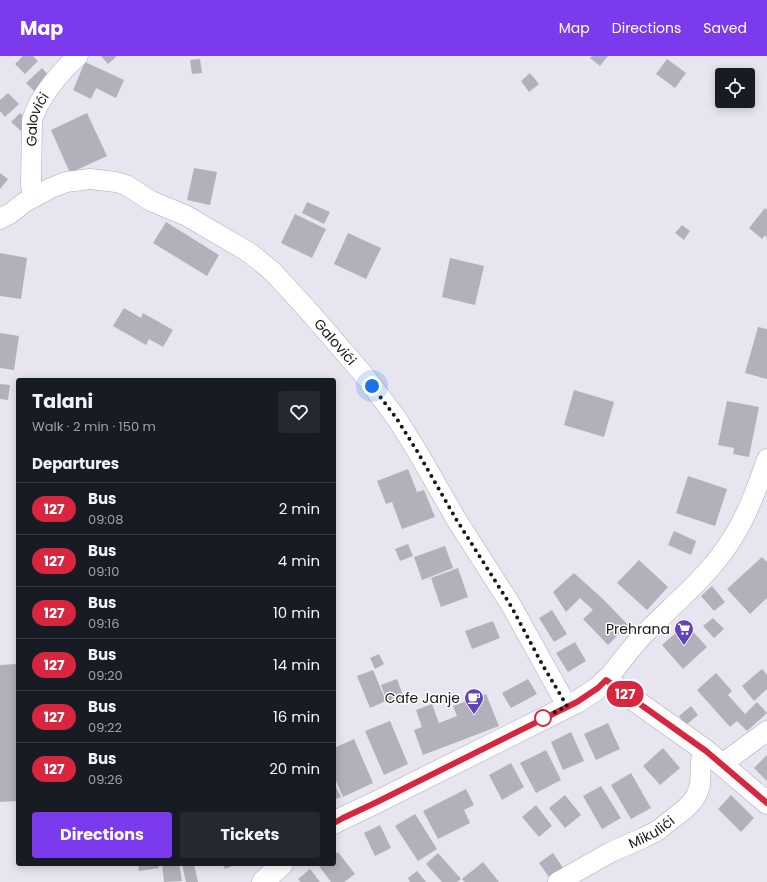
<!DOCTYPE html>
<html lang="en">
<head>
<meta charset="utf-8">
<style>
	:root { --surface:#171b24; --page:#242831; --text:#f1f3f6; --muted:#9ea1a6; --line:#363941; --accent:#7c3aed }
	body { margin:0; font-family:Poppins,sans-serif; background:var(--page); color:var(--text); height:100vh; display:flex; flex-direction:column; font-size:15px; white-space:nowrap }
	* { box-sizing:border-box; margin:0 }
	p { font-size:13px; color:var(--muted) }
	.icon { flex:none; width:22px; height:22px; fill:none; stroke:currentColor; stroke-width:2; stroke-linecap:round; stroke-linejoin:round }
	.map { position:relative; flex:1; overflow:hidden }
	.side { position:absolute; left:16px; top:322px; width:320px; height:488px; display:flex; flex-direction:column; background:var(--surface); border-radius:4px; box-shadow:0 2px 10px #0003 }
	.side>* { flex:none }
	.badge { padding:0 8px; border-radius:13px; font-size:14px; line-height:26px }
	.tools { position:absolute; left:715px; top:12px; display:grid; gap:8px }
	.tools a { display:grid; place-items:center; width:40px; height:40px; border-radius:4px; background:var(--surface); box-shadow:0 2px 10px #0003; font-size:20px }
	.you { position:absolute; width:20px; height:20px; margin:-10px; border:3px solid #fff; border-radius:50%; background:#1a73e8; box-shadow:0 0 0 6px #1a73e833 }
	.map>.badge { position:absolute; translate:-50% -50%; box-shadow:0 0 0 2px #fff }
	h2 { padding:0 16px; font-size:15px; line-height:36px }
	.round { display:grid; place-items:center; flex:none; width:42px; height:42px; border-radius:4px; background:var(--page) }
	.headline { display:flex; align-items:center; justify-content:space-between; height:68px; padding:0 16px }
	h1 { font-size:19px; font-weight:700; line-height:30px }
	.action { display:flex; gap:8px; margin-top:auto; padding:8px 16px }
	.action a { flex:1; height:46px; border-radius:4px; background:var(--accent); color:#fff; font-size:16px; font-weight:700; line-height:46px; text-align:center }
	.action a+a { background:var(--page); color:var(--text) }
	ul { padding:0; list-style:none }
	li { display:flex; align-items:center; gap:12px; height:52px; padding:0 16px; border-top:1px solid var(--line) }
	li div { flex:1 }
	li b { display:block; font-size:15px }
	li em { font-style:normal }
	li .badge { min-width:44px; font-weight:700; text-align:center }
	header { display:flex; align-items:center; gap:24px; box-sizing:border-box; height:56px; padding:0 20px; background:var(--accent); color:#fff }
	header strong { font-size:19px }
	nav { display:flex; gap:22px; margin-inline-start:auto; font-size:14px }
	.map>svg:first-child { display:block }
	.building { fill:#b2b1bb }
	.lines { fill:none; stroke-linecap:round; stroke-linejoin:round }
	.minor-casing { stroke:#acabb5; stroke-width:21 }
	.tertiary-casing { stroke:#acabb5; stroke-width:23 }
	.minor { stroke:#fff; stroke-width:20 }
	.tertiary { stroke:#fff; stroke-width:22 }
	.line-casing { stroke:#fff; stroke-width:9 }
	.line { stroke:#d7263d; stroke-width:6 }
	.walk { stroke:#17161a; stroke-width:4; stroke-dasharray:0 7.2 }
	.stop-dot { fill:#fff; stroke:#d7263d; stroke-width:2 }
	.labels { text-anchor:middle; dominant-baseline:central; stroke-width:3; stroke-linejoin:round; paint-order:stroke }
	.street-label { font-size:14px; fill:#17161a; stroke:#fff }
	.poi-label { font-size:14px; fill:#17161a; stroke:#fff; text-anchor:end }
</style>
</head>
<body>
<header>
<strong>Map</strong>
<nav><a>Map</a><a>Directions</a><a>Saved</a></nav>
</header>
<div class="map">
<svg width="767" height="826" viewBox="0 0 767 826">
	<rect width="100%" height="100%" fill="#e7e5f0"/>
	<g class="building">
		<polygon points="23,0 33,0 38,5 25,18 15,8"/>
		<polygon points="101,0 117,0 108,8"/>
		<polygon points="592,0 608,0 600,10 590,2"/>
		<polygon points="200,3 202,17 192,18 190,4"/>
		<polygon points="667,3 686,17 675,32 656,18"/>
		<polygon points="85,6 124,24 116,42 96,32 91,43 73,34"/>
		<polygon points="42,12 52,23 37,38 26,27"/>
		<polygon points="530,17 539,28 529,36 521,25"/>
		<polygon points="8,37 19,48 5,61 0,55 0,44"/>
		<polygon points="20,57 30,66 21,75 11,66"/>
		<polygon points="87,57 107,100 70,117 51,74"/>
		<polygon points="194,112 217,116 210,149 187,144"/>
		<polygon points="0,117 8,123 0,133"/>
		<polygon points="307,146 330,156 324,168 302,157"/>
		<polygon points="765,152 767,154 767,182 765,179 762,183 749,172"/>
		<polygon points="295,158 326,173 312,202 281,187"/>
		<polygon points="166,166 219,199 207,220 153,187"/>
		<polygon points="682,169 690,175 684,184 675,177"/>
		<polygon points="348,177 381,192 366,223 334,208"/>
		<polygon points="0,197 27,202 21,243 0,240"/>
		<polygon points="450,202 484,210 475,249 442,241"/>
		<polygon points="124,252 141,262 143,257 173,274 163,291 149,283 146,289 113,270"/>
		<polygon points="758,271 767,273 767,323 745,317"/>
		<polygon points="0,277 19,280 14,314 0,312"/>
		<polygon points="0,328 10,329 8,344 0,343"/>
		<polygon points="574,334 614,346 604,381 564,369"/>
		<polygon points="727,345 759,351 749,401 733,398 734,392 718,389"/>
		<polygon points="408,413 417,436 424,434 435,461 402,473 392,446 386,448 377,425"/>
		<polygon points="688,420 727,433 715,470 676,457"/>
		<polygon points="674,475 696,485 691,499 668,489"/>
		<polygon points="408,488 413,500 400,505 395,493"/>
		<polygon points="445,490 453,512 422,524 414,501"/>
		<polygon points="762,501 767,506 767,542 750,558 727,533"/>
		<polygon points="639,504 668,531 647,554 617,527"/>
		<polygon points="458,512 468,541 441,551 431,522"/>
		<polygon points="574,517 604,544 628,569 608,589 583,563 593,554 580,542 566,556 553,536"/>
		<polygon points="712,530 725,546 714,555 701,540"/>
		<polygon points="552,554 567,578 554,586 539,562"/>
		<polygon points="713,562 724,573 714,582 703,570"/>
		<polygon points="493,565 500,582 472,593 465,575"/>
		<polygon points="686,568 707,591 683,613 662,589"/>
		<polygon points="575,586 586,605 568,616 556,597"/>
		<polygon points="379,598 384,608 375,613 370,602"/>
		<polygon points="18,608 18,745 0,746 0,609"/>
		<polygon points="762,613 767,619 767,633 754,645 742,630"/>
		<polygon points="373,614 386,645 370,652 357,620"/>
		<polygon points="716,617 732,635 728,639 745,658 757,646 767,657 747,675 737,665 730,671 697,634"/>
		<polygon points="397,623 404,642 388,648 381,629"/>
		<polygon points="528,623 537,638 511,652 502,637"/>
		<polygon points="486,638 499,670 423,699 414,674 422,671 416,654 432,648 439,667 457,660 453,650"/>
		<polygon points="691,650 698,659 686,669 679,660"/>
		<polygon points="390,665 408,708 384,719 365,675"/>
		<polygon points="608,667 620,693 596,704 584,678"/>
		<polygon points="571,676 584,705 563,714 551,686"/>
		<polygon points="354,683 373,727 343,741 334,720 334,692"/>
		<polygon points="663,692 680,712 660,729 643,710"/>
		<polygon points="546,694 561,724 536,737 520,707"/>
		<polygon points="767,699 767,725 754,712"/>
		<polygon points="511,707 524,731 502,744 489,719"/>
		<polygon points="631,717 651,752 631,763 611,729"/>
		<polygon points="334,727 341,741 334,744"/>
		<polygon points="601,730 621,762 602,773 583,740"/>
		<polygon points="466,733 474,749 464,754 470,767 438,783 423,755"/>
		<polygon points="565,739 581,759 565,772 549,752"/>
		<polygon points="731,739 754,762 741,776 718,753"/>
		<polygon points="536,749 552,770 539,781 522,761"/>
		<polygon points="415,758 437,793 418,805 395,770"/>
		<polygon points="380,769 391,792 375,800 364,777"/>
		<polygon points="338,796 355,818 344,826 331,826 319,810 322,808 334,808 334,799"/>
		<polygon points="438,797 461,823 457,826 442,826 426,808"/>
		<polygon points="553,797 563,812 549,821 539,807"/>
		<polygon points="483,806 499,826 465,826 462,823"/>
		<polygon points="138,808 158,808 159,812 139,815"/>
		<polygon points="162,808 179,808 182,825 164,826"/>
		<polygon points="182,808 194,808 198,826 186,826"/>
		<polygon points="223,808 237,808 225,813"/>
		<polygon points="310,813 320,826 301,826 298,823"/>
		<polygon points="417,815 426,826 410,826 408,822"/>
	</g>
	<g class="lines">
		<g class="minor-casing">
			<g id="minor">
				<path id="s1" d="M34,141L31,129L32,64C39,41 60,16 78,0"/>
				<path id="s2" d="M0,163L11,157L25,146L51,132L66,126L90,123L116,126L126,129L151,145L187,160L202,169L250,197L273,216L306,252L364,319L397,363L417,395L456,463L511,549L567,650"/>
				<path d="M606,624C620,608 632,590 647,575C678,544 713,516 735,478C749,455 758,429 767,403"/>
				<polyline points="722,708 767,675"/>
				<path id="s3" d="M558,826L611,796L643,782L657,775L685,753L692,746L697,738L700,729L701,705L706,695"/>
			</g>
		</g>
		<g class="tertiary-casing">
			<g id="tertiary">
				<polyline points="334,767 343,762 377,746 577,646 598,632 606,624 706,695 767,747"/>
				<polyline points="263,826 282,808"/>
			</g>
		</g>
		<use href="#minor" class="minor"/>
		<use href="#tertiary" class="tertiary"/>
	</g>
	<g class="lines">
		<g class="line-casing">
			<polyline id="line" points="334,767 343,762 377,746 577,646 598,632 606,624 706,695 767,747"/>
		</g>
		<use href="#line" class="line"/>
		<polyline class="walk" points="372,330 397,363 417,395 456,463 511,550 542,608 567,650 540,664 543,662"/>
	</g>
	<defs>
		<g id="supermarket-pin" transform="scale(1)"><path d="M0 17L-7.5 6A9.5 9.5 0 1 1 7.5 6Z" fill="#6342ba" stroke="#fff"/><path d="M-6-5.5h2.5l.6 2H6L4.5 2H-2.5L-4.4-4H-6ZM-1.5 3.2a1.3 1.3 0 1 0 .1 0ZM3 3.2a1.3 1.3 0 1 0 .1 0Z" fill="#fff"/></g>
		<g id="cafe-pin" transform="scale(1)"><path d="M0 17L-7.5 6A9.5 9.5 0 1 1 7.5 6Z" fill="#6342ba" stroke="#fff"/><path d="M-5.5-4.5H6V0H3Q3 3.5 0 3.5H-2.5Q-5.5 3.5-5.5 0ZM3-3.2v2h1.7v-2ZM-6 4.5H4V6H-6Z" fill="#fff"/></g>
	</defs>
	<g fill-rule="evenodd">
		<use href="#supermarket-pin" x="684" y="573"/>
		<use href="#cafe-pin" x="474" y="642"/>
	</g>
	<circle class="stop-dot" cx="543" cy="662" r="8"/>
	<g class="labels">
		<g class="street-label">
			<text stroke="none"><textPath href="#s1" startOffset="79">Galovići</textPath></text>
			<text stroke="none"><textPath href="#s2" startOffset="402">Galovići</textPath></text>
			<text stroke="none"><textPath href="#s3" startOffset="106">Mikulići</textPath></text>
		</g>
		<g class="poi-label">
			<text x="670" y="573">Prehrana</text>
			<text x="460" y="642">Cafe Janje</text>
		</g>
	</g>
</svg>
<div class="tools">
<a><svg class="icon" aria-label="locate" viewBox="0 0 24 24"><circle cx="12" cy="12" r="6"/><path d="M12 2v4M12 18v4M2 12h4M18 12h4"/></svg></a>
</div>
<div class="you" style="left:372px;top:330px"></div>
<b class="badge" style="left:625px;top:638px;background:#d7263d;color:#fff">127</b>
<section class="side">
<div class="headline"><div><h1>Talani</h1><p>Walk · 2 min · 150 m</p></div><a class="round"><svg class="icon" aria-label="heart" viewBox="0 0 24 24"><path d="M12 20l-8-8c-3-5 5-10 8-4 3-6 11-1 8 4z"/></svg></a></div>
<h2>Departures</h2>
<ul>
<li><span class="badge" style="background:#d7263d;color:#fff">127</span><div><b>Bus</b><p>09:08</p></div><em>2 min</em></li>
<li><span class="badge" style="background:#d7263d;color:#fff">127</span><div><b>Bus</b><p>09:10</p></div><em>4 min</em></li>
<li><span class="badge" style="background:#d7263d;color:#fff">127</span><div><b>Bus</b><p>09:16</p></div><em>10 min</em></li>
<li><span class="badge" style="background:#d7263d;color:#fff">127</span><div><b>Bus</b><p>09:20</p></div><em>14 min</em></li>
<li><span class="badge" style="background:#d7263d;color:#fff">127</span><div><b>Bus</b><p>09:22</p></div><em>16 min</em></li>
<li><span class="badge" style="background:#d7263d;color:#fff">127</span><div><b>Bus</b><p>09:26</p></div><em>20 min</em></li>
</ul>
<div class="action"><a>Directions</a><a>Tickets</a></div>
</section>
</div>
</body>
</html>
